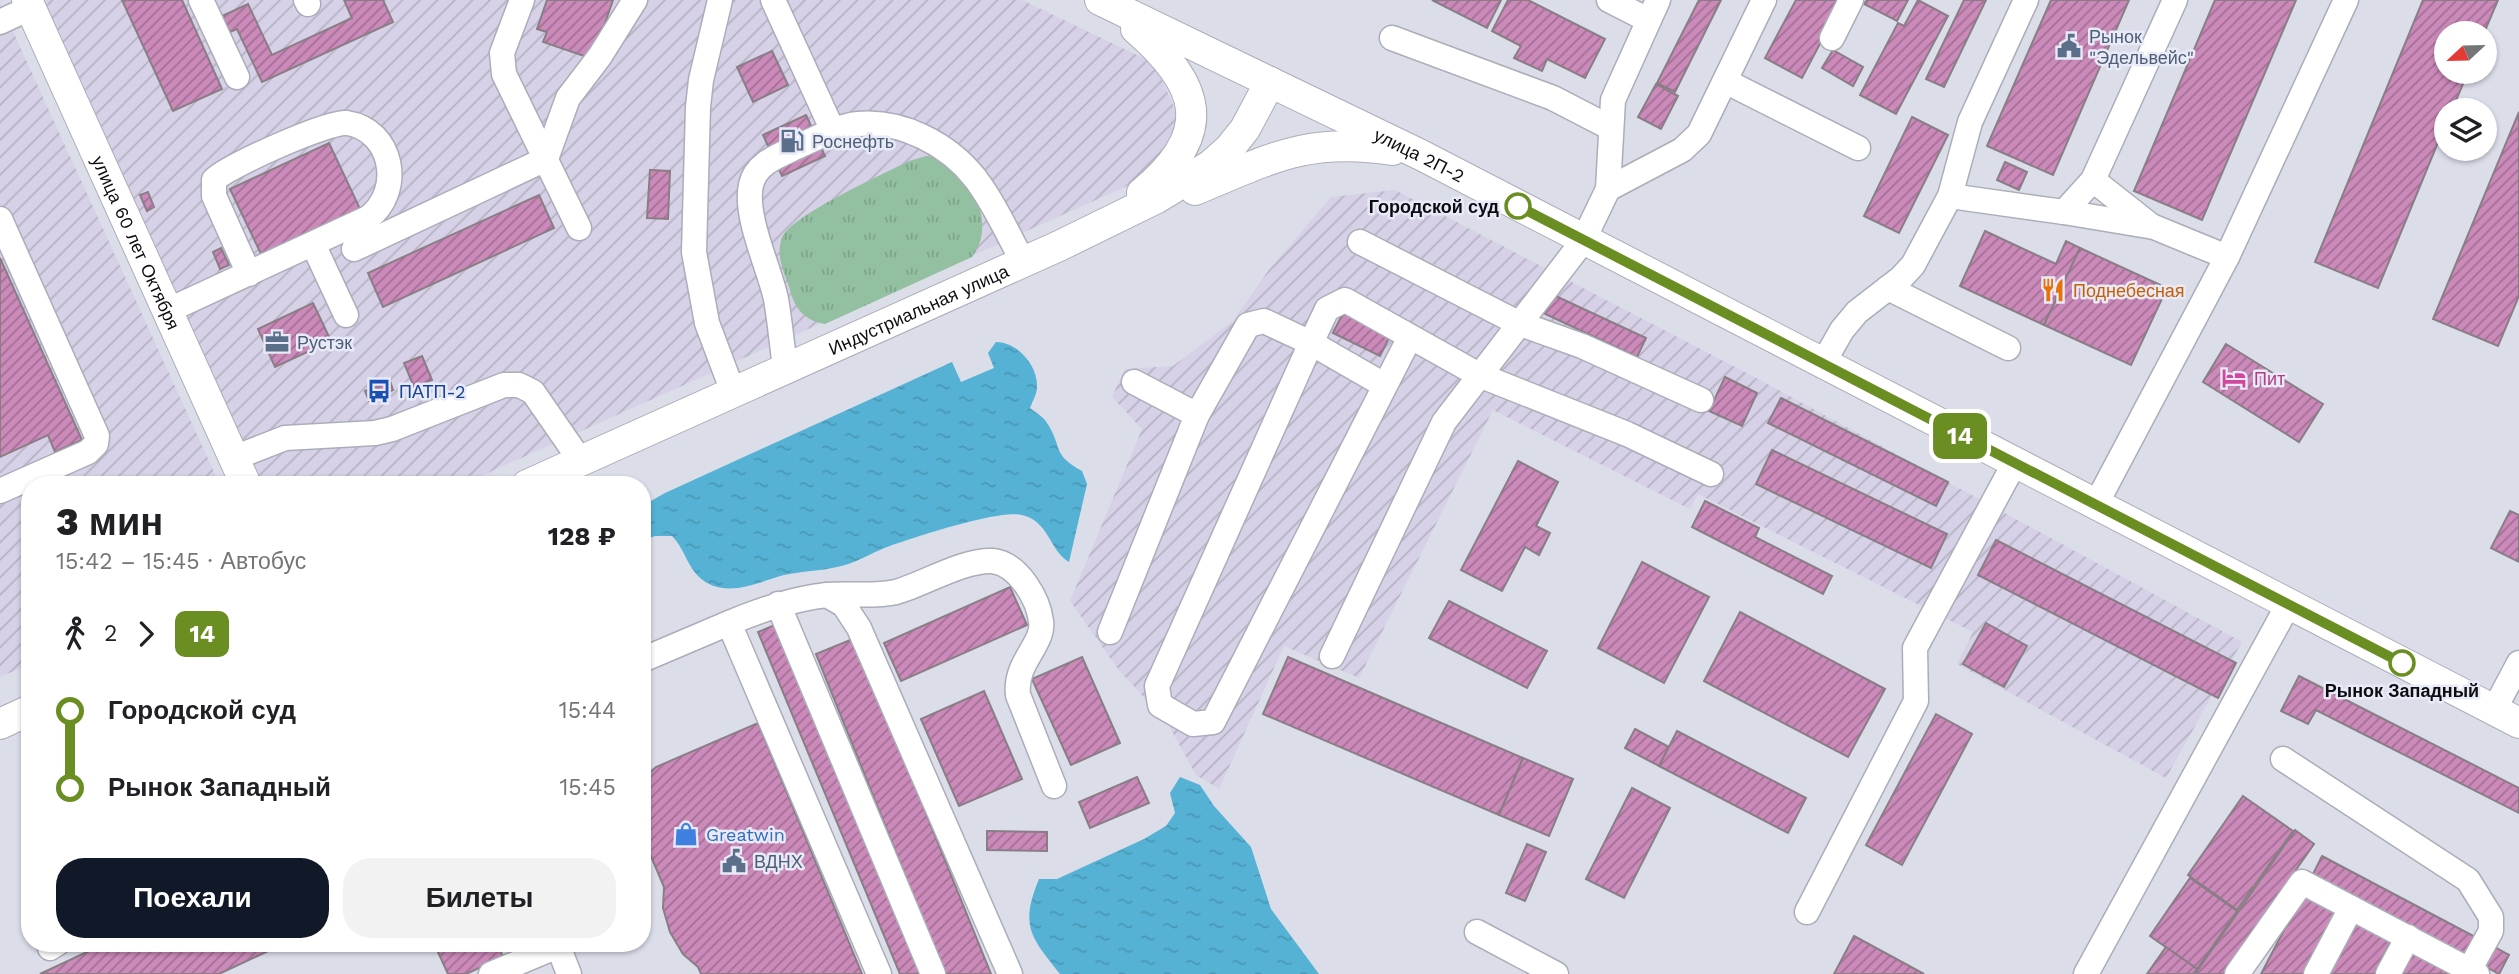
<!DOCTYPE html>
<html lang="ru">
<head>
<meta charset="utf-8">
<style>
	:root { --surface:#fff; --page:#f2f2f2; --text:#202124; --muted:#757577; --accent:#111827 }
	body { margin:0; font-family:"Work Sans",sans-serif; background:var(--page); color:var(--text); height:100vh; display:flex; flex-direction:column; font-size:26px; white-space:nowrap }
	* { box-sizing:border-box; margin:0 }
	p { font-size:23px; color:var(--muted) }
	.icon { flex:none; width:38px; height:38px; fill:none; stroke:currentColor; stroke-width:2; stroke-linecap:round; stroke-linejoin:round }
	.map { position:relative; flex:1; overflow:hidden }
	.panel { position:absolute; left:21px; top:476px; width:630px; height:476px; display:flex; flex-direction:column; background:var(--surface); border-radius:28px; box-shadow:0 2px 5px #0004 }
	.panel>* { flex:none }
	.badge { padding:0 14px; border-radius:10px; font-size:24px; line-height:46px }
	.needle { width:46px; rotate:248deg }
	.controls { position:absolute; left:2434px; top:21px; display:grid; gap:14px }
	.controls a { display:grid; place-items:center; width:63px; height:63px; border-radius:50%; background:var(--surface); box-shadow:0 2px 5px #0004; font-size:35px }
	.map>.badge { position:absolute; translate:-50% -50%; box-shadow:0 0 0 4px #fff }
	.legs { display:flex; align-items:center; gap:10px; height:77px; padding:0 35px; font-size:23px }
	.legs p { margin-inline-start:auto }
	.head { display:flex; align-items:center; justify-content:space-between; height:119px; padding:0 35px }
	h1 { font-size:38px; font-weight:800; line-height:52px }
	.cta { display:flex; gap:14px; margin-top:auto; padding:14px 35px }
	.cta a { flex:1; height:80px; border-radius:28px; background:var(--accent); color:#fff; font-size:28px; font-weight:800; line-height:80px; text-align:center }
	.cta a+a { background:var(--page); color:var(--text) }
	ul { padding:0 35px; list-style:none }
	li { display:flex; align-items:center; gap:24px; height:77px; font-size:26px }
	li i { display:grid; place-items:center; width:10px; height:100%; margin:0 9px; background:currentColor }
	li i::after { content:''; width:18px; height:18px; margin:-9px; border:5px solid; border-radius:50%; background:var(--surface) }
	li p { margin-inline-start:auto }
	li:first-child i { background:linear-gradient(#0000 50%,currentColor 0) }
	li:last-child i { background:linear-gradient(currentColor 50%,#0000 0) }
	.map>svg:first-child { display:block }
	.industrial { fill:url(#industrial-furrows) }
	.grass { fill:url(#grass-tufts) }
	.water { fill:url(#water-ripples) }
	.building { fill:url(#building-hatch); stroke:#897e85; stroke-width:2 }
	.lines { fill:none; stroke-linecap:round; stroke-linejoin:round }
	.minor-casing { stroke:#abadb9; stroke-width:27 }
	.major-casing { stroke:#abadb9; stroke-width:32 }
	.minor { stroke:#fff; stroke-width:24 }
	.major { stroke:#fff; stroke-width:30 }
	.line-1-casing { stroke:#fff; stroke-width:16 }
	.line-1 { stroke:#6b8e23; stroke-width:10 }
	.stop-1-dot { fill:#fff; stroke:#6b8e23; stroke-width:3.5 }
	.labels { text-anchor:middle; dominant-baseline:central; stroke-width:5; stroke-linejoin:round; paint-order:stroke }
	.service-label { font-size:18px; fill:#4e5e75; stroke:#e8ebf7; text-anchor:start }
	.street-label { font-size:18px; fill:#0d0d11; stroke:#e8ebf7 }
	.stop-label { font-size:18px; font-weight:bold; fill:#0d0d11; stroke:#e8ebf7; text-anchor:end }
	.food-label { font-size:18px; fill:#c56008; stroke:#e8ebf7; text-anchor:start }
	.hotel-label { font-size:18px; fill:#b23c85; stroke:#e8ebf7; text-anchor:start }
	.transit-label { font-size:18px; fill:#164399; stroke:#e8ebf7; text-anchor:start }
	.shop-label { font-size:18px; fill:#366cbe; stroke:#e8ebf7; text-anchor:start }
</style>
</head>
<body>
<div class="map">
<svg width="2519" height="974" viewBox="0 0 2519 974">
	<defs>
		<pattern id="industrial-furrows" width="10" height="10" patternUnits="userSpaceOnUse" patternTransform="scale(1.75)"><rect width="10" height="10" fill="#d6d1e6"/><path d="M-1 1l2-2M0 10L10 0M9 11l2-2" fill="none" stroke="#b6b2c4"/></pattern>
		<pattern id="grass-tufts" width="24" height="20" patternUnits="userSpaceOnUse" patternTransform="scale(1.75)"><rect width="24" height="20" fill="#93c0a0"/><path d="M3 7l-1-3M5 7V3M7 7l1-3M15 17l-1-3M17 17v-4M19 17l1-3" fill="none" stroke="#7ea489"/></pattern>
		<pattern id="water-ripples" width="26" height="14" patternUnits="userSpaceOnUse" patternTransform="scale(1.75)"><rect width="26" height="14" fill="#55b2d4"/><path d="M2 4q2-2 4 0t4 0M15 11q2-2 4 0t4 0" fill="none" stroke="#4998b5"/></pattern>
		<pattern id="building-hatch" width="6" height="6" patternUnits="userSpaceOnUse" patternTransform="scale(1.75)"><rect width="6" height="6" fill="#cb8ab9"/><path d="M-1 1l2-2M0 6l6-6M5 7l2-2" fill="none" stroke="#a36f95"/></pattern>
	</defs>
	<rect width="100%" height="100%" fill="#dbdde9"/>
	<g class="industrial">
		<polygon points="42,0 1022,0 1143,58 1159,73 1177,114 1175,134 1150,171 1127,186 461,485 262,485"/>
		<polygon points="0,3 220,485 30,485 30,664 0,677"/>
		<polygon points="1395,190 1760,380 2242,642 2166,778 1957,664 1973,632 1698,494 1690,509 1493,410 1359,678 1284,646 1219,789 1196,775 1168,724 1118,669 1070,601 1142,429 1112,397 1125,369 1173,366 1233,321 1268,271 1331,197"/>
	</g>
	<path class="grass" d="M926,156C966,160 1000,222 972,257L825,324C805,321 795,309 790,290C785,274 775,255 782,238C791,215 884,174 909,161Z"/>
	<g class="water">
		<path d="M996,342C1017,342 1038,365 1037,387C1037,394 1032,402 1030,408C1035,412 1044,417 1047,423C1063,447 1051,454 1082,471L1087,484L1069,562C1049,550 1049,521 1022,515C999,509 912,538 887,547C871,553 854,564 837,567C820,571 802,571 784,575C757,582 724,601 698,576C687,565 684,548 672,536H655L642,541V506L665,493L952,362L961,382L994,368L988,353Z"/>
		<path d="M1180,777L1200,785L1214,806L1251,847L1271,909L1319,974H1060C1032,938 1019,927 1039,879H1057L1144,839L1166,826L1175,813L1170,793Z"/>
	</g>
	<g class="building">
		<polygon points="122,0 182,0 222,89 173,111"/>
		<polygon points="344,0 383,0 393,22 262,82 237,29 230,32 222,16 248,4 272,55 352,18"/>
		<polygon points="547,0 613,0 596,49 591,47 587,57 543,42 547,32 537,29"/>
		<polygon points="1432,0 1501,0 1487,28"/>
		<polygon points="1508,0 1528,0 1605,39 1585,78 1547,59 1542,71 1514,58 1521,46 1492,31"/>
		<polygon points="1699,0 1721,0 1675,92 1657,83"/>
		<polygon points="1796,0 1843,0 1802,78 1765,58"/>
		<polygon points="1867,0 1908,0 1897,21 1864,4"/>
		<polygon points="1918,0 1948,16 1896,114 1860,95 1898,23 1904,26"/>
		<polygon points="1964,0 1986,0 1944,87 1926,79"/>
		<polygon points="2051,0 2129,0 2053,175 1987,146"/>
		<polygon points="2215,0 2296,0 2202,220 2134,191"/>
		<polygon points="2423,0 2498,0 2484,33 2446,33 2446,72 2468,72 2452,110 2446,110 2446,123 2378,288 2315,262"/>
		<polygon points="1833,50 1863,67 1853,86 1822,68"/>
		<polygon points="772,51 788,85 753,102 737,67"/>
		<polygon points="1656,84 1678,96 1661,129 1638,117"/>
		<polygon points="2519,112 2519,296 2498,346 2433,319"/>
		<polygon points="806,115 825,156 782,176 763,135"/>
		<polygon points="1912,117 1948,135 1899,233 1864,216"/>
		<polygon points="329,143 361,211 262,256 230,189"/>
		<polygon points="2005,162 2027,172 2019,190 1997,180"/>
		<polygon points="650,170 670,171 668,219 647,218"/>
		<polygon points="148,192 154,207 147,211 140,195"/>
		<polygon points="539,195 554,228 383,307 368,273"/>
		<polygon points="1985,231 2056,264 2066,241 2080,248 2044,325 1960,286"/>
		<polygon points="221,248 229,265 220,269 213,252"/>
		<polygon points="2080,248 2167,288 2131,365 2044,325"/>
		<polygon points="0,258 82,440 55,452 48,435 0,457"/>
		<polygon points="1547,292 1646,338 1637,357 1539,311"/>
		<polygon points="313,303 331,341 275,367 258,329"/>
		<polygon points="1344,311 1391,334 1380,356 1333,333"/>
		<polygon points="2226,344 2323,404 2299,442 2203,382"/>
		<polygon points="422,356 432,380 414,387 404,363"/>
		<polygon points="1725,377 1757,393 1742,426 1709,411"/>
		<polygon points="390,381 393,390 369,401 365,391"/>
		<polygon points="1781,398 1948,482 1936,506 1768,423"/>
		<polygon points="1772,450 1947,534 1931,568 1756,484"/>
		<polygon points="1518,461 1558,482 1536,526 1550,533 1539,555 1525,547 1502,591 1461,570"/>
		<polygon points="1705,501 1759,528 1755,537 1832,576 1823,594 1692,527"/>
		<polygon points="2510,511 2519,515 2519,562 2491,548"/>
		<polygon points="1996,540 2236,663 2218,698 1978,575"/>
		<polygon points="1642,562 1709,597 1664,683 1598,648"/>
		<polygon points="1010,587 1027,625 901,681 884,643"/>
		<polygon points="1449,601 1547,651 1527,688 1429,638"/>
		<polygon points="1740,612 1885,689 1848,757 1704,681"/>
		<polygon points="1986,623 2027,646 2004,687 1963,664"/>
		<polygon points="777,624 923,974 900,974 758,632"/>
		<polygon points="855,638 991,974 945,974 816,654"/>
		<polygon points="1082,657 1120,743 1071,765 1032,679"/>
		<polygon points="1288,657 1523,758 1499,815 1263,714"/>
		<polygon points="2299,676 2519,788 2519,813 2316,710 2308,724 2281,711"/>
		<polygon points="984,691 1022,779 959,806 921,719"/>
		<polygon points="1936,714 1972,734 1902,865 1866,845"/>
		<polygon points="758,723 862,974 701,974 698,967 683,954 670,932 663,908 664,887 642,835 642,779 656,767"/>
		<polygon points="1635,729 1669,747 1659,766 1625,748"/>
		<polygon points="1677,731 1806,798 1788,833 1659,766"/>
		<polygon points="1523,758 1573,779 1549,836 1499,815"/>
		<polygon points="1137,777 1149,803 1090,828 1079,802"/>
		<polygon points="1632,788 1670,808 1624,898 1586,879"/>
		<polygon points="2243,796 2293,831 2237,910 2188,875"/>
		<polygon points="2295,830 2314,844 2223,974 2195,974"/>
		<polygon points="987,831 1047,832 1047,851 987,850"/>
		<polygon points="1527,844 1546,852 1525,901 1506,893"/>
		<polygon points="2322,856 2479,939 2469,958 2312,876"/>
		<polygon points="2190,878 2237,911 2197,969 2150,936"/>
		<polygon points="2304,892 2337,910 2304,974 2261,974"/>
		<polygon points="2357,920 2392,939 2374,974 2329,974"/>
		<polygon points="1854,936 1924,974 1834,974"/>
		<polygon points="106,943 285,943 219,974 40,974"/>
		<polygon points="450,943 497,943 503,957 466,974 448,974 437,950"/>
		<polygon points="2491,945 2509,955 2499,974 2481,964"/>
		<polygon points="2166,947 2197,969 2193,974 2147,974"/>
		<polygon points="2414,950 2452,974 2402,974"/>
	</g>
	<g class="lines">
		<g class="minor-casing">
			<g id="minor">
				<polyline points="201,0 237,77"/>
				<polyline points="306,0 308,4"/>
				<polyline points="522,0 502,53 504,74 579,228"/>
				<polyline points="720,0 701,80 698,107 694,252 707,323 733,392"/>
				<polyline points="773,0 833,131"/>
				<polyline points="1609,0 1648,20"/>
				<polyline points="0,22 30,8"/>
				<polyline points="1392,38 1553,98 1611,128"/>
				<polyline points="1832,38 1851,0"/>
				<polyline points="1725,81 1858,148"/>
				<polyline points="2093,180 2150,225"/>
				<polyline points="1608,189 1613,100 1658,0"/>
				<polyline points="1950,196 2064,212"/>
				<polyline points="0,219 97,436 96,444 88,452 0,491"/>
				<polyline points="1360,242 1518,323 1582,346 1701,400"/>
				<polyline points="313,244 346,315"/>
				<polyline points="354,249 546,159 568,98 600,56 635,0"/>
				<polyline points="2227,257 2346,0"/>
				<polyline points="1888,288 2008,348"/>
				<path d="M167,311L368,218C404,191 393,130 347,123C328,121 228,166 214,180V196L249,274"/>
				<polyline points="1410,337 1213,722 1193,724 1160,705 1157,686 1311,343 1327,309 1345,300 1479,375 1627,434 1711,474"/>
				<polyline points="1822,365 1842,330 1857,312 1901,278 1913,265 1950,196 1970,122 2026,0"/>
				<path d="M785,368C782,345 780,322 776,299C769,267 744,216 751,185C756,161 784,154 803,144C821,136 839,126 858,124C902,120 948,144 975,178C994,203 1008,234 1023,262"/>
				<polyline points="1134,382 1197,415"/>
				<polyline points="234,458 285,438 375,433 392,429 504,385 519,385 533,392 580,460"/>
				<polyline points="2095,506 2227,257 2154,227 2064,212 2093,180 2175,0"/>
				<polyline points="827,595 844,605 859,628 1010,974"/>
				<polyline points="778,604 933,974"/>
				<path d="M729,623C761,610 792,599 827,595C850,593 873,597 896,592C924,584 965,559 993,561C1018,564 1038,598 1041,621C1045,644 1014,662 1018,695L1054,786"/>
				<polyline points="1110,632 1197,415 1248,325 1264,321 1311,343 1384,385"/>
				<polyline points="1332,656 1444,422 1583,241 1608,189 1682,150 1699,134 1764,0"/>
				<polyline points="642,660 729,623 879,974"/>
				<polyline points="2494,710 2519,663"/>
				<polyline points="2283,759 2468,880 2491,917 2491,931 2467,974"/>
				<polyline points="1807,912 1916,701 1915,648 2014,464"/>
				<polyline points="1477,932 1556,974"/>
				<polyline points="557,943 569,974"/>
				<polyline points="50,948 58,943"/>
				<polyline points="491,974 558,946"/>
				<polyline points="2086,974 2288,605"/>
				<polyline points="2237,974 2302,882 2477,974"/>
				<polyline points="2316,974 2351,908"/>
				<polyline points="2388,974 2408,937"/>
			</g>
		</g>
		<g class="major-casing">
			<g id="major">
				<path id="s1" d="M27,0L246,485"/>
				<path id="s2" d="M1100,0L1421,155L2519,723"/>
				<path d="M1136,29C1202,86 1215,133 1142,193"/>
				<path d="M1195,190C1272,158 1307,137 1393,150"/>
				<path id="s3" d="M527,485L1059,246L1157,198L1211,165L1229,149L1245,129L1270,82"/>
				<polyline points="0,724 30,710"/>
			</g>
		</g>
		<use href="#minor" class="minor"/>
		<use href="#major" class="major"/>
	</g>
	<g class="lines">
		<g class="line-1-casing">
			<polyline id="line-1" points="1518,206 2402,663"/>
		</g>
		<use href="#line-1" class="line-1"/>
	</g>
	<defs>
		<g id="civic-bare" transform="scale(1.89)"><path d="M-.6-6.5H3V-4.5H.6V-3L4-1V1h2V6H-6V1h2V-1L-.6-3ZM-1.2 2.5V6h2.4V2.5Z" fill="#5c6f8a" stroke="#e8ebf7" stroke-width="2.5" paint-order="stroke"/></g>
		<g id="fuel-bare" transform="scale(1.89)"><path d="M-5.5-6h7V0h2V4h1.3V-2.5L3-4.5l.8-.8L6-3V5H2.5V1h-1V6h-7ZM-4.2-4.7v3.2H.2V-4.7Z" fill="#5c6f8a" stroke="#e8ebf7" stroke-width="2.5" paint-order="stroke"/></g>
		<g id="restaurant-bare" transform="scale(1.89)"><path d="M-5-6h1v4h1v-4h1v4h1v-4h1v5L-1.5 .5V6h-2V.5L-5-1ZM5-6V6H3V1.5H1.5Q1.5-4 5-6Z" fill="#e8710a" stroke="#e8ebf7" stroke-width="2.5" paint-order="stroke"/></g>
		<g id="office-bare" transform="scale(1.89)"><path d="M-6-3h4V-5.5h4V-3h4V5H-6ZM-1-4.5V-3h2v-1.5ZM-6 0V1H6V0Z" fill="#5c6f8a" stroke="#e8ebf7" stroke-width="2.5" paint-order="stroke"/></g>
		<g id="hotel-bare" transform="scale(1.89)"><path d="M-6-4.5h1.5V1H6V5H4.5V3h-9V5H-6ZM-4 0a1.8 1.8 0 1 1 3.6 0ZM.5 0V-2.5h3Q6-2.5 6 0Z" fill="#d1479c" stroke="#e8ebf7" stroke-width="2.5" paint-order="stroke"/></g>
		<g id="bus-bare" transform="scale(1.89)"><path d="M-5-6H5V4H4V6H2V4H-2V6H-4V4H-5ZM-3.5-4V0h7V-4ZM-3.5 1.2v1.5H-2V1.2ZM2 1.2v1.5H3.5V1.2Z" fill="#1a4fb4" stroke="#e8ebf7" stroke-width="2.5" paint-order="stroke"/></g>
		<g id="shop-bare" transform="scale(1.89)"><path d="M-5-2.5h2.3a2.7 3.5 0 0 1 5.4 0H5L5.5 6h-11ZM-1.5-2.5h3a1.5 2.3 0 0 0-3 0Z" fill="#3f7fe0" stroke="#e8ebf7" stroke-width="2.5" paint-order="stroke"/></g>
	</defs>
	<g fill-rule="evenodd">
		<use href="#civic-bare" x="2069" y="46"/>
		<use href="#fuel-bare" x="792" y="141"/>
		<use href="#restaurant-bare" x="2053" y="290"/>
		<use href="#office-bare" x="277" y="342"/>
		<use href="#hotel-bare" x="2234" y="378"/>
		<use href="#bus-bare" x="379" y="391"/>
		<use href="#shop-bare" x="686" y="834"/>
		<use href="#civic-bare" x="734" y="861"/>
	</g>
	<g class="stop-1-dot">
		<circle cx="1518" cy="206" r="12"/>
		<circle cx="2402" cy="663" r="12"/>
	</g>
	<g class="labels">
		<g class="service-label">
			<text x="2089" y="36">Рынок<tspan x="2089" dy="21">"Эдельвейс"</tspan></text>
			<text x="812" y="141">Роснефть</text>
			<text x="297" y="342">Рустэк</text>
			<text x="754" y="861">ВДНХ</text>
		</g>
		<g class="street-label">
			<text stroke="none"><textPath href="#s2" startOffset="355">улица 2П-2</textPath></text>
			<text stroke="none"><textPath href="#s1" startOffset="266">улица 60 лет Октября</textPath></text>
			<text stroke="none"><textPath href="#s3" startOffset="429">Индустриальная улица</textPath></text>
		</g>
		<g class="stop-label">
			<text x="1499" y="206">Городской суд</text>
			<text x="2402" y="690" text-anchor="middle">Рынок Западный</text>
		</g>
		<g class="food-label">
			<text x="2073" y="290">Поднебесная</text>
		</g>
		<g class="hotel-label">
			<text x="2254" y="378">Пит</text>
		</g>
		<g class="transit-label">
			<text x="399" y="391">ПАТП-2</text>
		</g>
		<g class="shop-label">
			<text x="706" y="834">Greatwin</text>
		</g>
	</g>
</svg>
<div class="controls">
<a><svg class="needle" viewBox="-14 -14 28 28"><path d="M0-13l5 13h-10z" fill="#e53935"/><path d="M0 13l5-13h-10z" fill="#757577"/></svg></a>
<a><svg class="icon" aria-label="layers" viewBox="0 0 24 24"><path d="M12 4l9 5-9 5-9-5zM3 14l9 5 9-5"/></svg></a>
</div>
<b class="badge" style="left:1960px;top:436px;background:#6b8e23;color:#fff">14</b>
<section class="panel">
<div class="head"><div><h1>3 мин</h1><p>15:42 – 15:45 · Автобус</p></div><b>128 ₽</b></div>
<div class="legs"><svg class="icon" aria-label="walk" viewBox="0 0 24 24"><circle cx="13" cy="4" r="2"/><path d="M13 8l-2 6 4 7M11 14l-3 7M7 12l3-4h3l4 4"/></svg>2<svg class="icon" aria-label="forward" viewBox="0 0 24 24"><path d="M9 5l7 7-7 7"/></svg><b class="badge" style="background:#6b8e23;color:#fff">14</b></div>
<ul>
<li><i style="color:#6b8e23"></i><b>Городской суд</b><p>15:44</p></li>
<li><i style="color:#6b8e23"></i><b>Рынок Западный</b><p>15:45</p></li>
</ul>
<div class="cta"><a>Поехали</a><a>Билеты</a></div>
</section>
</div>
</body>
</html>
